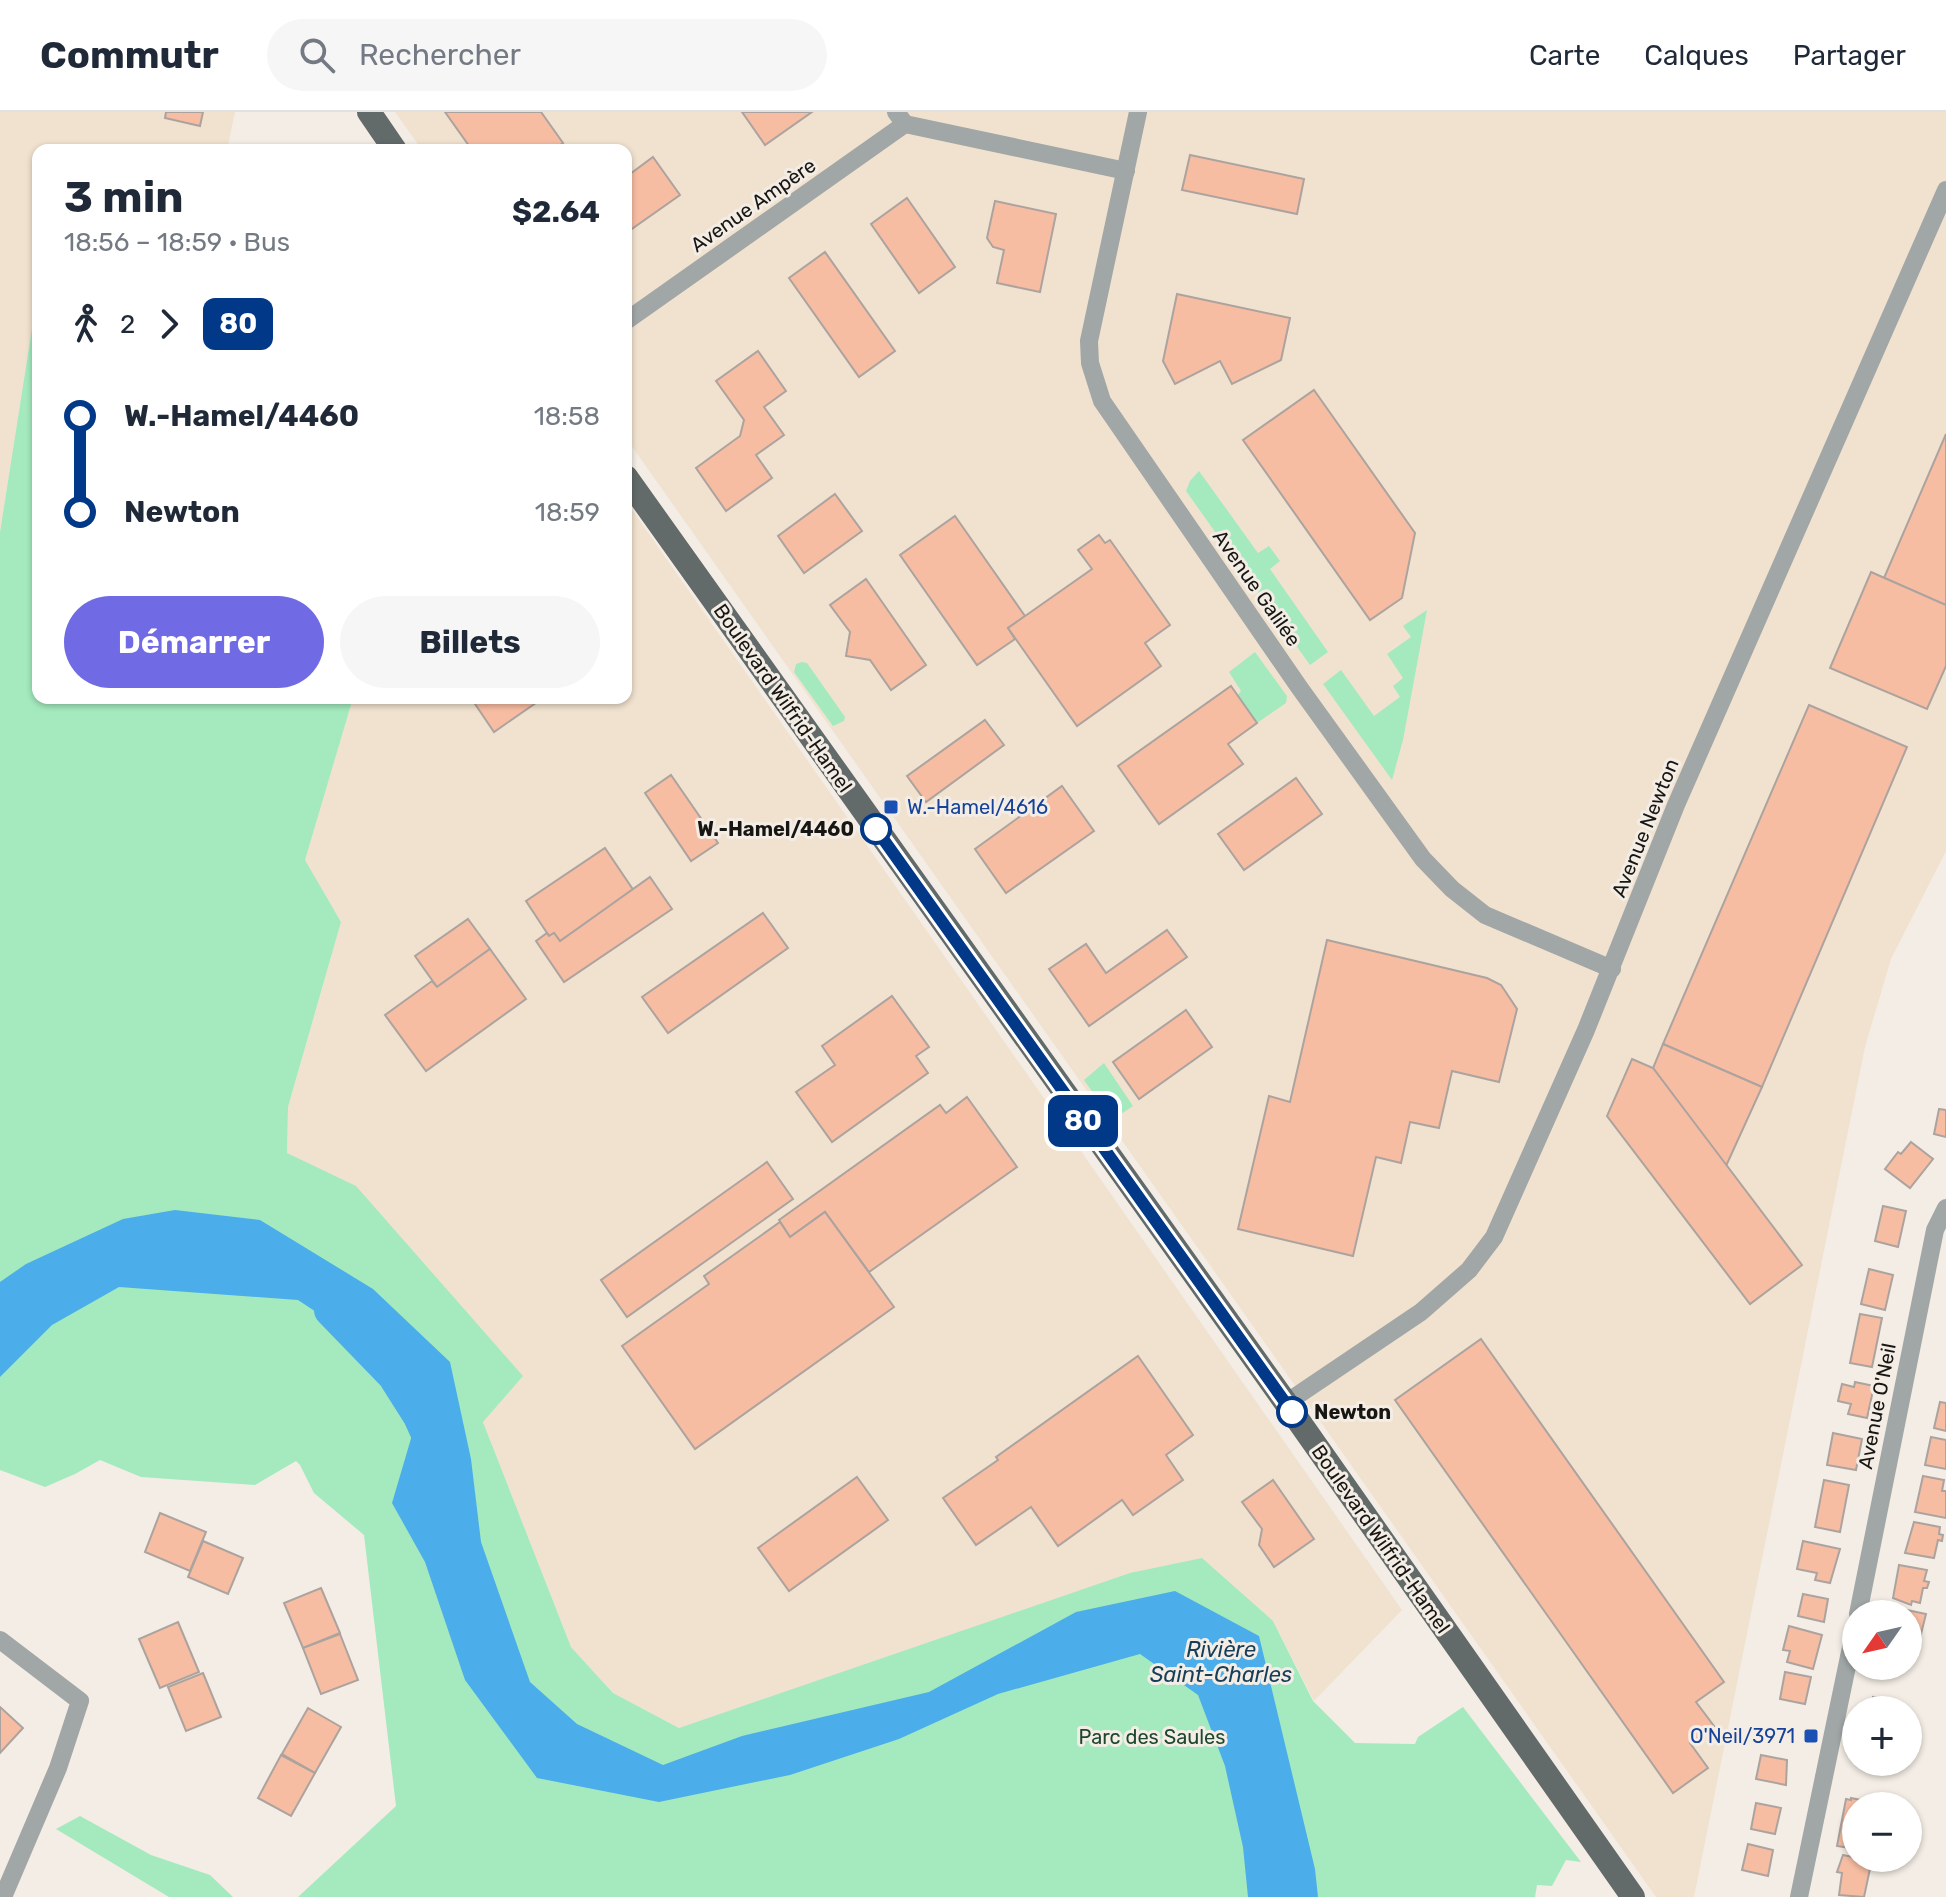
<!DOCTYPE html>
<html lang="fr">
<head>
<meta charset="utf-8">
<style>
	:root { --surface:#fff; --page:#f6f6f7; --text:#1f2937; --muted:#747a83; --line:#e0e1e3; --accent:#706be5 }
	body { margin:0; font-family:Rubik,sans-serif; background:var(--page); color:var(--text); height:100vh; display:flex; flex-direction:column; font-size:30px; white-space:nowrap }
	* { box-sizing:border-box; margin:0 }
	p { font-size:26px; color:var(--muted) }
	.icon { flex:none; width:44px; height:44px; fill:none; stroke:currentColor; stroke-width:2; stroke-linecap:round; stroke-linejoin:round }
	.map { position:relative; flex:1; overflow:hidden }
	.side { position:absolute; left:32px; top:32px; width:600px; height:560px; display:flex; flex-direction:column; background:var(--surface); border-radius:16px; box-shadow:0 2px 6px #0004 }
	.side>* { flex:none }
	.badge { padding:0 16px; border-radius:12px; font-size:28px; line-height:52px }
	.needle { width:52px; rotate:236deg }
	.fabs { position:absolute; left:1842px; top:1488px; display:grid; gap:16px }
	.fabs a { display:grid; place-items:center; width:80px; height:80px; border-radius:50%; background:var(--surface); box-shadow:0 2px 6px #0004; font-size:40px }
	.map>.badge { position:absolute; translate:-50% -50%; box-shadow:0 0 0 4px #fff }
	.legs { display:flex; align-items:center; gap:12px; height:88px; padding:0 32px; font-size:26px }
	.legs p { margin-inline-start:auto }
	.summary { display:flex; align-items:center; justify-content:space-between; height:136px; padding:0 32px }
	h1 { font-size:44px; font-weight:700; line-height:60px }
	.button { display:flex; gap:16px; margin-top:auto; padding:16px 32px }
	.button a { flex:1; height:92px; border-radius:48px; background:var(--accent); color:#fff; font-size:32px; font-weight:700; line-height:92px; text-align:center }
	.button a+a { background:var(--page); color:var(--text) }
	ul { padding:0 32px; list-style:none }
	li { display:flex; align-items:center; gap:28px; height:96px; font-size:30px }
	li i { display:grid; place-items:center; width:12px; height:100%; margin:0 10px; background:currentColor }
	li i::after { content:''; width:20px; height:20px; margin:-10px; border:6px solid; border-radius:50%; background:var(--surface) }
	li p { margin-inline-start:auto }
	li:first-child i { background:linear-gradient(#0000 50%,currentColor 0) }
	li:last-child i { background:linear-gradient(currentColor 50%,#0000 0) }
	header { display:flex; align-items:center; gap:48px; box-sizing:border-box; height:112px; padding:0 40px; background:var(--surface); border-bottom:2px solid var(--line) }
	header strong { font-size:38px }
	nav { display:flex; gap:44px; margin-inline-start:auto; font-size:28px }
	.search { width:560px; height:72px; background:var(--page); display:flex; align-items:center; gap:20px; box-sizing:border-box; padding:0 28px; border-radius:44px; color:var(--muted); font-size:30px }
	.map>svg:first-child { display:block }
	.industrial { fill:#f1e2cf }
	.green { fill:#a4eabe }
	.water { fill:#4badea }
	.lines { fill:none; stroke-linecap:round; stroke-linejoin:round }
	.river { stroke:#4badea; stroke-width:34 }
	.building { fill:#f7bda2; stroke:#aca39f; stroke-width:2 }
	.street { stroke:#a1a6a6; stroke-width:18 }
	.primary { stroke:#626a6a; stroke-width:24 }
	.line-1-casing { stroke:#fff; stroke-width:18 }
	.line-1 { stroke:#013888; stroke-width:12 }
	.transit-dot { fill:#1a4fb4; stroke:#f3ede5; stroke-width:3 }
	.stop-1-dot { fill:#fff; stroke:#013888; stroke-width:4 }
	.labels { text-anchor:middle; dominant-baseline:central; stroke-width:6; stroke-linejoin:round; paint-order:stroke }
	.street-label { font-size:20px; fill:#181613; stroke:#f3ede5 }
	.transit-label { font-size:20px; fill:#164399; stroke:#f3ede5; text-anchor:start }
	.stop-label { font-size:20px; font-weight:bold; fill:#181613; stroke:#f3ede5; text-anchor:end }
	.park-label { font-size:20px; fill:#1d472f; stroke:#f3ede5 }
	.water-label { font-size:22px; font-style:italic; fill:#163e58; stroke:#f3ede5 }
</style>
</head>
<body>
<header>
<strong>Commutr</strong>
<div class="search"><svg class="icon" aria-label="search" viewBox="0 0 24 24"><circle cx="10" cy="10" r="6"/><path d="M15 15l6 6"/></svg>Rechercher</div>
<nav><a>Carte</a><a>Calques</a><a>Partager</a></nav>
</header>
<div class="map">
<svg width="1946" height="1785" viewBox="0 0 1946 1785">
	<rect width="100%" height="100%" fill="#f3ede5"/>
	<g class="industrial">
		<polygon points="0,0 235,0 227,38 38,38 38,178 0,420"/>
		<polygon points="395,0 1946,0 1946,739 1891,847 1865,935 1694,1785 1656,1785 626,326 626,38 422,38"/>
		<polygon points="626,389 1402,1498 1314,1589 1273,1509 888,1546 679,1616 613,1581 571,1535 483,1310 522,1264 287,1041 288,995 341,810 304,748 353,586 626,586"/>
	</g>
	<g class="green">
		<polygon points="38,178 38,586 353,586 305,748 341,810 288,995 287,1041 356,1074 523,1264 483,1310 571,1535 613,1581 679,1616 1130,1461 1202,1446 1273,1509 1313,1589 1355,1631 1415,1632 1418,1625 1463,1595 1581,1750 1566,1748 1552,1774 1537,1773 1535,1785 298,1785 396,1694 364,1423 314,1381 300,1353 296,1349 255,1373 141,1365 100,1348 75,1362 45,1375 0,1358 0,420"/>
		<polygon points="1199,359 1258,441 1269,434 1280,449 1270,457 1328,540 1310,553 1186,379 1190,369"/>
		<polygon points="1427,498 1403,628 1392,668 1323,572 1341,558 1374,604 1400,585 1393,574 1403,566 1387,542 1411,525 1403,514"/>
		<polygon points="1255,540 1287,584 1286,591 1257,611 1237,584 1241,579 1229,560"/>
		<polygon points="802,550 807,551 845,605 844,609 833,614 794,560 796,552"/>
		<polygon points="1104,951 1133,994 1112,1008 1084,968"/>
		<polygon points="80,1704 151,1743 210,1763 233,1785 169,1785 56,1717"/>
	</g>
	<polygon class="water" points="175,1098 260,1108 373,1177 450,1250 471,1347 481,1430 530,1570 577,1612 663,1653 742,1624 929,1580 1076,1500 1175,1479 1259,1524 1315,1757 1318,1785 1248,1785 1243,1735 1225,1654 1198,1583 1140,1542 998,1582 899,1627 790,1663 659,1690 537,1666 465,1568 425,1450 392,1391 420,1296 372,1237 298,1188 119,1175 52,1213 0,1265 0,1170 26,1152 123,1107"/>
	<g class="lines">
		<polyline class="river" points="331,1198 394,1263 420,1304 438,1344"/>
	</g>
	<g class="building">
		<polygon points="166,0 203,0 200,14 165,6"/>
		<polygon points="445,0 541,0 563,31 553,38 472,38"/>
		<polygon points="742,0 812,0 765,33"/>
		<polygon points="1190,43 1304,67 1297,102 1182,78"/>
		<polygon points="653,45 680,83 626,121 626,65"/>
		<polygon points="907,86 955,155 919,181 871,112"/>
		<polygon points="995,89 1056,102 1040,180 997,171 1004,138 993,135 987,126"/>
		<polygon points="825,140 895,239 859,265 789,166"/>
		<polygon points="1177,182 1290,206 1281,248 1232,272 1220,249 1175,272 1163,249"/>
		<polygon points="758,239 786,279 764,295 784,323 756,343 772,366 726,399 696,356 740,324 744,308 716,269"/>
		<polygon points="1314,278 1415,421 1402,486 1370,508 1243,328"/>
		<polygon points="1946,322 1946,493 1884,466"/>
		<polygon points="835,382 862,419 804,461 778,424"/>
		<polygon points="955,404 1025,504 1008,516 1015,527 977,553 900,443"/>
		<polygon points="1099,423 1105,431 1110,428 1170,513 1145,531 1161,554 1077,614 1008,516 1092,457 1078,438"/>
		<polygon points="1871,460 1946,493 1946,554 1927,597 1830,556"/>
		<polygon points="866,467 926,553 891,578 870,548 846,544 850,520 830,493"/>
		<polygon points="1231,574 1257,611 1228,632 1243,652 1159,712 1118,654"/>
		<polygon points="471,586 543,586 494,620"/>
		<polygon points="1809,593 1907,635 1762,975 1663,932"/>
		<polygon points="985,608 1004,633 926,690 907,664"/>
		<polygon points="671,663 718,731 691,749 645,681"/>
		<polygon points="1296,666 1322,702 1244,758 1218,722"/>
		<polygon points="1062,674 1094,719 1006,781 975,737"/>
		<polygon points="605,736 634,779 560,829 554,821 549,824 526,789"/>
		<polygon points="650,765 672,797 564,870 536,829 547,821 549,824 554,821 560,829"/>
		<polygon points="763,801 788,836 668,921 642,885"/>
		<polygon points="468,807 490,837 437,875 415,844"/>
		<polygon points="1167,818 1187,845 1089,914 1049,857 1086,832 1106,861"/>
		<polygon points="1327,828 1487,866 1501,873 1517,897 1499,970 1452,959 1439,1016 1410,1010 1401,1051 1376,1045 1353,1144 1238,1117 1269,984 1290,990"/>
		<polygon points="490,837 526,887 426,959 385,903 432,869 437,875"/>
		<polygon points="892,884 929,935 916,944 928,961 832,1030 796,980 835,953 822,934"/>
		<polygon points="1186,898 1212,935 1139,987 1113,950"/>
		<polygon points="1663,932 1762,975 1726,1054 1653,956"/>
		<polygon points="1632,947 1653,956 1802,1153 1750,1192 1607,1004"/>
		<polygon points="967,985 1017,1055 869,1160 825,1100 790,1125 779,1108 940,993 946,1001"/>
		<polygon points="1939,997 1946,998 1946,1025 1934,1022"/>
		<polygon points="1911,1030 1933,1047 1910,1076 1885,1057 1898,1040 1901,1042"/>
		<polygon points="767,1050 793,1087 627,1205 601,1168"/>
		<polygon points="1883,1094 1906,1099 1898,1135 1875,1129"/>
		<polygon points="825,1100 894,1195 695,1337 622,1234 709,1172 704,1164 780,1110 790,1125"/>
		<polygon points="1869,1157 1893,1163 1885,1198 1861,1192"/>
		<polygon points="1860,1202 1882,1206 1872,1255 1850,1251"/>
		<polygon points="1481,1227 1724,1570 1696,1590 1714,1614 1690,1631 1708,1656 1673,1681 1395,1288"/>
		<polygon points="1138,1244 1193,1323 1166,1343 1183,1368 1133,1403 1122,1388 1058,1434 1031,1395 976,1433 943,1386 998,1348 996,1345"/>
		<polygon points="1855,1270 1874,1274 1867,1306 1848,1302 1851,1292 1838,1289 1842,1272 1854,1275"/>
		<polygon points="1940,1290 1946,1291 1946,1319 1934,1316"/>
		<polygon points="1833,1321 1862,1327 1856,1358 1827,1353"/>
		<polygon points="1931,1325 1946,1328 1946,1357 1925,1353"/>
		<polygon points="1923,1364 1944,1368 1942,1379 1946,1379 1946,1406 1915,1400"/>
		<polygon points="857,1365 888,1408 789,1479 758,1436"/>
		<polygon points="1273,1368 1314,1427 1274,1455 1259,1433 1262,1417 1242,1390"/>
		<polygon points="1824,1368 1849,1373 1840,1420 1815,1415"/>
		<polygon points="160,1401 206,1420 190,1459 145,1440"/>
		<polygon points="1914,1410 1940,1415 1939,1422 1943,1423 1942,1429 1938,1428 1934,1446 1905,1441"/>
		<polygon points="203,1429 243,1446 228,1482 188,1465"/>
		<polygon points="1803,1429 1840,1437 1830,1471 1815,1468 1817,1461 1797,1457"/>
		<polygon points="1899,1453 1927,1458 1924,1469 1929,1470 1927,1476 1923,1476 1920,1491 1912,1489 1911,1493 1893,1486"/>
		<polygon points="321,1476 340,1521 303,1536 284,1491"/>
		<polygon points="1803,1482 1828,1487 1824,1510 1798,1504"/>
		<polygon points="1893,1495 1926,1502 1920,1526 1908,1524 1908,1502 1891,1502"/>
		<polygon points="178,1510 199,1560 160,1576 139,1527"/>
		<polygon points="1789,1514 1822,1523 1813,1557 1787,1550 1790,1539 1783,1538"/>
		<polygon points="340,1522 358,1568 321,1582 303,1536"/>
		<polygon points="1785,1560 1811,1565 1805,1592 1780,1587"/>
		<polygon points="203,1561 221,1605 186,1619 168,1575"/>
		<polygon points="1873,1585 1899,1591 1898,1598 1873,1598"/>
		<polygon points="0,1595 23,1616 0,1641"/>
		<polygon points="308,1596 341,1615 315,1661 282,1642"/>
		<polygon points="281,1643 315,1661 291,1704 258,1686"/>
		<polygon points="1761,1643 1787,1648 1786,1673 1756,1667"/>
		<polygon points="1859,1650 1889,1650 1888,1659 1859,1653"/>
		<polygon points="1851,1686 1886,1693 1856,1694 1856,1737 1837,1734 1846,1687 1851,1688"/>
		<polygon points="1756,1691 1781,1696 1775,1722 1751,1717"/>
		<polygon points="1748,1732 1773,1738 1768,1764 1742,1758"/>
		<polygon points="1843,1743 1862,1747 1861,1750 1871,1752 1864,1785 1839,1783 1842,1761 1837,1760"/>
	</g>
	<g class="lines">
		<g class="street">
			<polyline points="896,0 905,12 1126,59"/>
			<polyline points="1138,0 1089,229 1090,251 1102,289 1299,575 1423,747 1452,777 1485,803 1612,857"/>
			<polyline points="626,209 905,12"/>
			<polyline points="1286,1291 1421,1200 1469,1158 1494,1125 1586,918 1676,693 1946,78"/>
			<polyline points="1858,1502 1935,1118 1946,1096"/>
			<polyline points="0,1528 80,1589 58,1656 3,1785"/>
			<polyline points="1799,1785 1856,1511"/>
		</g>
		<g class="primary">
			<polyline points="369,0 395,38"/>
			<polyline points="626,365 1286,1291 1633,1785"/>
		</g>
	</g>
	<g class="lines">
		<g class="line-1-casing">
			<polyline id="line-1" points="876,717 1292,1300"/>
		</g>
		<use href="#line-1" class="line-1"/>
	</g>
	<g class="transit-dot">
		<rect x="883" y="687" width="16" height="16" rx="4"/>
		<rect x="1803" y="1616" width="16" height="16" rx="4"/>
	</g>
	<g class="stop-1-dot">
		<circle cx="876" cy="717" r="14"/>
		<circle cx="1292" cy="1300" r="14"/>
	</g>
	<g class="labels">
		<g class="street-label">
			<text transform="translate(753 93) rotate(-35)">Avenue Ampère</text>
			<text transform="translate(1257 476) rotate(55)">Avenue Galilée</text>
			<text transform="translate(783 586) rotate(55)">Boulevard Wilfrid-Hamel</text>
			<text transform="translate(1645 716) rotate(-68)">Avenue Newton</text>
			<text transform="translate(1877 1294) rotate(-79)">Avenue O'Neil</text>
			<text transform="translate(1381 1427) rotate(55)">Boulevard Wilfrid-Hamel</text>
		</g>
		<g class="transit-label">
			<text x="907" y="695">W.-Hamel/4616</text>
			<text x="1795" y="1624" text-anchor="end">O'Neil/3971</text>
		</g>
		<g class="stop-label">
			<text x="854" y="717">W.-Hamel/4460</text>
			<text x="1314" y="1300" text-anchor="start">Newton</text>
		</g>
		<g class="park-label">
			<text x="1152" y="1625">Parc des Saules</text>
		</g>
		<g class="water-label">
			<text x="1221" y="1537">Rivière<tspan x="1221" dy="25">Saint-Charles</tspan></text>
		</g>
	</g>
</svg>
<div class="fabs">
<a><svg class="needle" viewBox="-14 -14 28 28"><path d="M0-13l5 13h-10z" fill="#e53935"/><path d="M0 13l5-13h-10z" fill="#747a83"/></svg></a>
<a>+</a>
<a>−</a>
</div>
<b class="badge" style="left:1083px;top:1009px;background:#013888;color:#fff">80</b>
<section class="side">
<div class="summary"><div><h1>3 min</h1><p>18:56 – 18:59 · Bus</p></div><b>$2.64</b></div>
<div class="legs"><svg class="icon" aria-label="walk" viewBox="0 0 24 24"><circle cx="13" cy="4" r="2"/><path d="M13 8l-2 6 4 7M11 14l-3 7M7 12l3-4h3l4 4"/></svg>2<svg class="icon" aria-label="forward" viewBox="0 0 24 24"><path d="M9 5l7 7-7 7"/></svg><b class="badge" style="background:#013888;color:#fff">80</b></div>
<ul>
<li><i style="color:#013888"></i><b>W.-Hamel/4460</b><p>18:58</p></li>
<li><i style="color:#013888"></i><b>Newton</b><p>18:59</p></li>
</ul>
<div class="button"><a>Démarrer</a><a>Billets</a></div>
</section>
</div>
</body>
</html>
